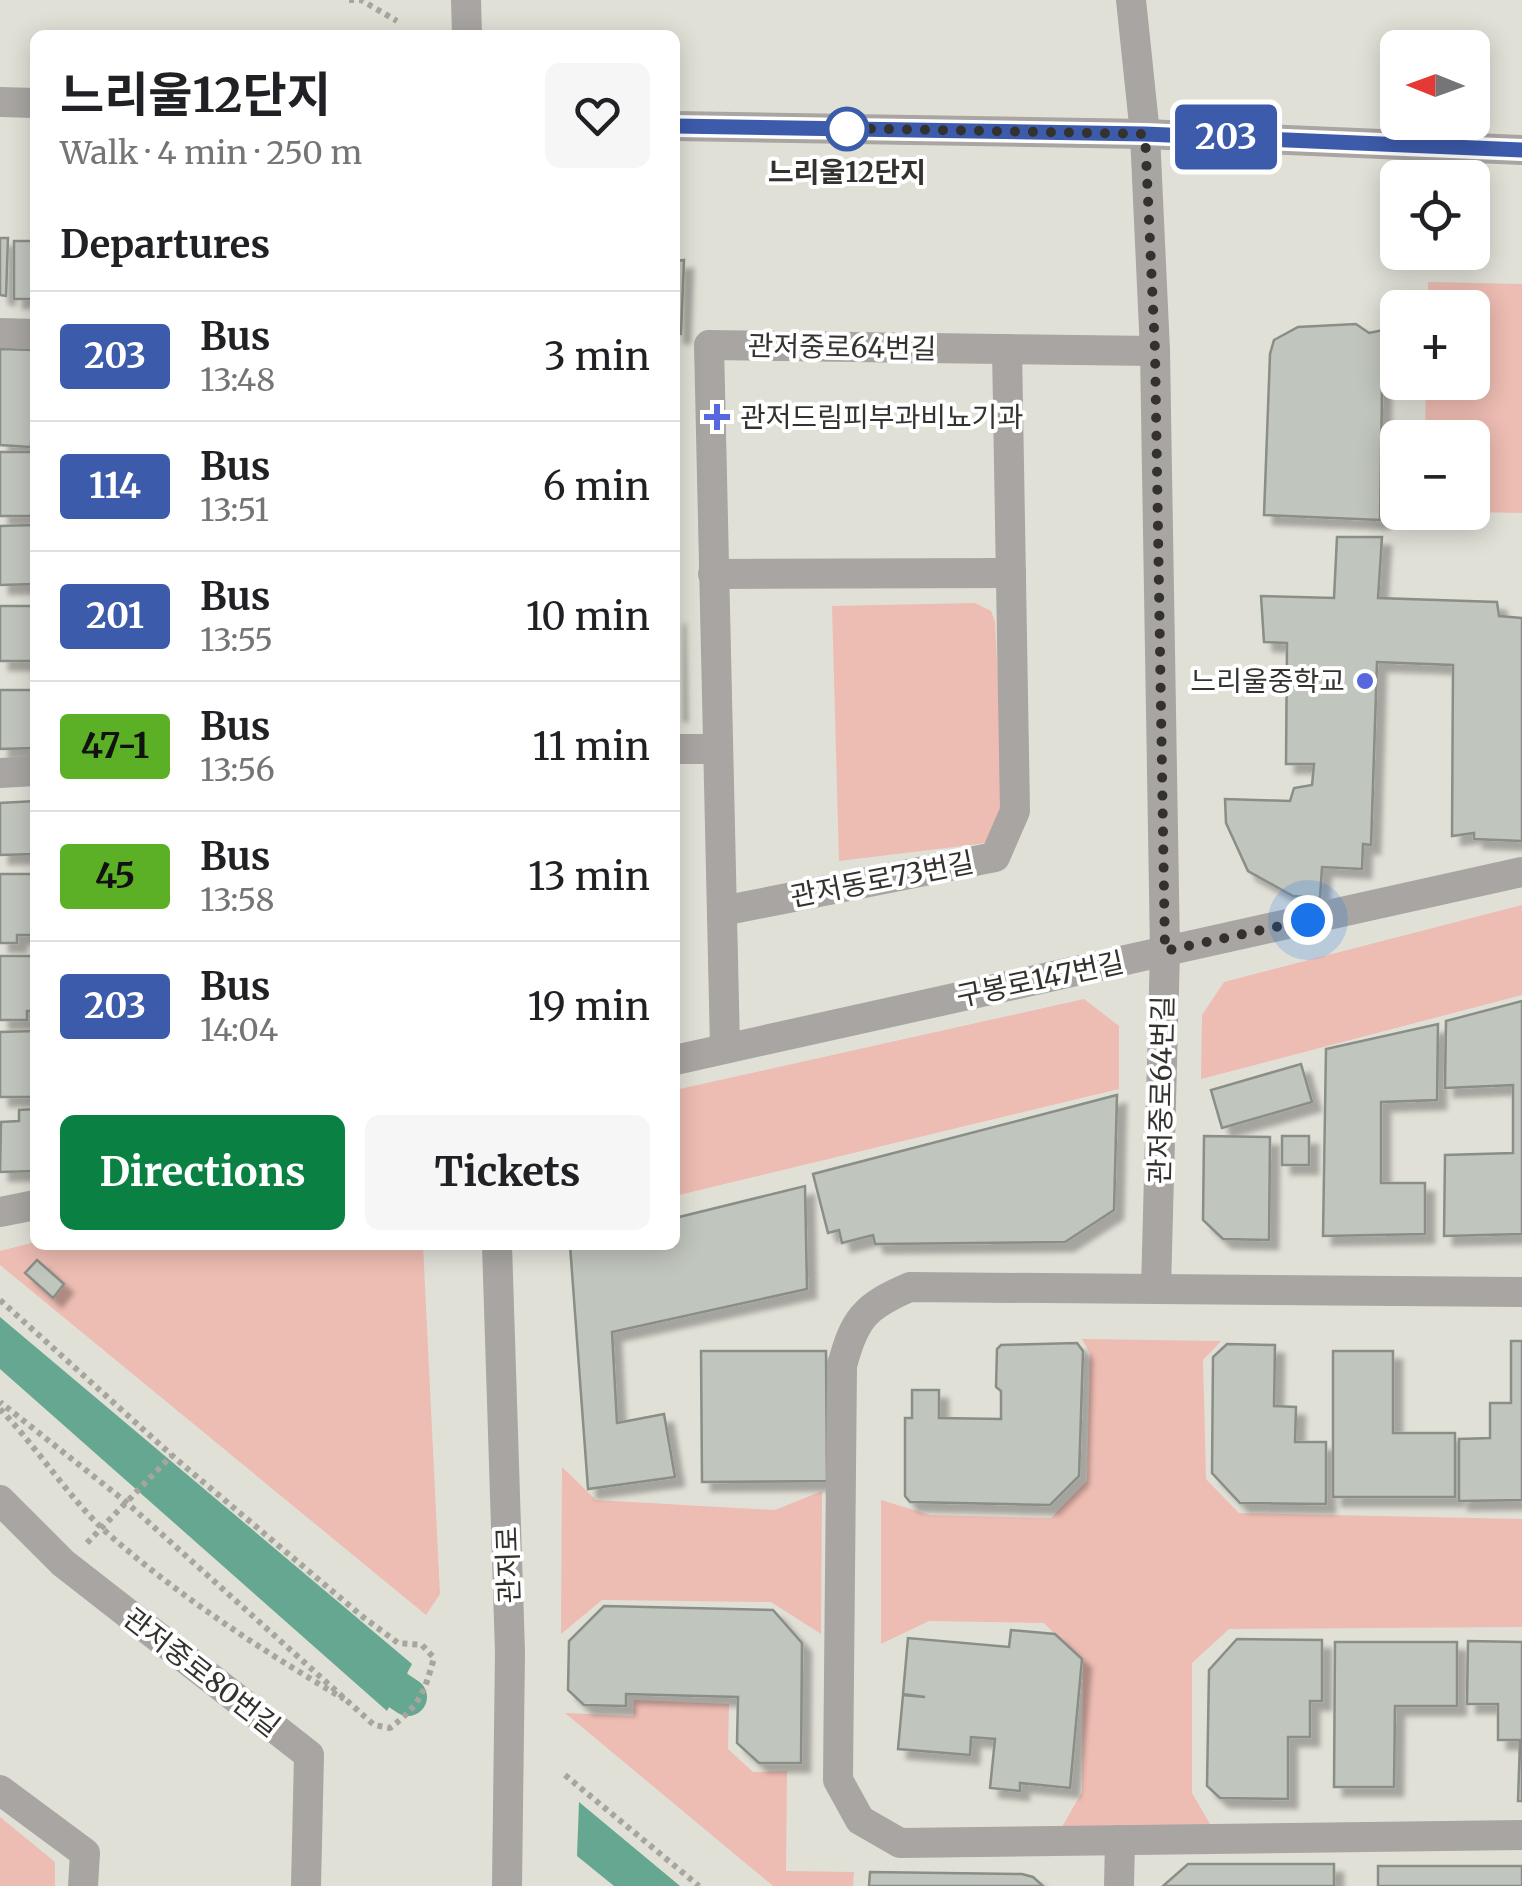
<!DOCTYPE html>
<html lang="en">
<head>
<meta charset="utf-8">
<style>
	:root { --surface:#fff; --page:#f6f6f6; --text:#202124; --muted:#757577; --line:#e0e0e0; --accent:#0b8043 }
	body { margin:0; font-family:Merriweather,"Noto Sans KR",serif; background:var(--page); color:var(--text); height:100vh; display:flex; flex-direction:column; font-size:38px; white-space:nowrap }
	* { box-sizing:border-box; margin:0 }
	p { font-size:32px; color:var(--muted) }
	.icon { flex:none; width:55px; height:55px; fill:none; stroke:currentColor; stroke-width:2; stroke-linecap:round; stroke-linejoin:round }
	.map { position:relative; flex:1; overflow:hidden }
	.details { position:absolute; left:30px; top:30px; width:650px; height:1220px; display:flex; flex-direction:column; background:var(--surface); border-radius:15px; box-shadow:0 5px 25px #0003 }
	.details>* { flex:none }
	.badge { padding:0 20px; border-radius:8px; font-size:35px; line-height:65px }
	.needle { width:65px; rotate:271deg }
	.tools { position:absolute; left:1380px; top:30px; display:grid; gap:20px }
	.tools a { display:grid; place-items:center; width:110px; height:110px; border-radius:15px; background:var(--surface); box-shadow:0 5px 25px #0003; font-size:50px }
	.you { position:absolute; width:50px; height:50px; margin:-25px; border:8px solid #fff; border-radius:50%; background:#1a73e8; box-shadow:0 0 0 15px #1a73e833 }
	.map>.badge { position:absolute; translate:-50% -50%; box-shadow:0 0 0 5px #fff }
	h2 { padding:0 30px; font-size:38px; line-height:90px }
	.round { display:grid; place-items:center; flex:none; width:105px; height:105px; border-radius:15px; background:var(--page) }
	.headline { display:flex; align-items:center; justify-content:space-between; height:170px; padding:0 30px }
	h1 { font-size:48px; font-weight:700; line-height:75px }
	.primary-button { display:flex; gap:20px; margin-top:auto; padding:20px 30px }
	.primary-button a { flex:1; height:115px; border-radius:15px; background:var(--accent); color:#fff; font-size:40px; font-weight:700; line-height:115px; text-align:center }
	.primary-button a+a { background:var(--page); color:var(--text) }
	ul { padding:0; list-style:none }
	li { display:flex; align-items:center; gap:30px; height:130px; padding:0 30px; border-top:2px solid var(--line) }
	li div { flex:1 }
	li b { display:block; font-size:38px }
	li em { font-style:normal }
	li .badge { min-width:110px; font-weight:700; text-align:center }
	.map>svg:first-child { display:block }
	.green { fill:#edbcb2 }
	.water { fill:#66a791 }
	.lines { fill:none; stroke-linecap:round; stroke-linejoin:round }
	.canal { stroke:#66a791; stroke-width:38 }
	.building { fill:#c0c5bd; stroke:#898e86; stroke-width:2.5; filter:url(#shadow) }
	.path { stroke:#a6a59e; stroke-width:6; stroke-dasharray:5 5; stroke-linecap:butt }
	.minor { stroke:#a8a5a2; stroke-width:30 }
	.line-casing { stroke:#fff; stroke-width:22 }
	.line { stroke:#3d5bab; stroke-width:15 }
	.walk { stroke:#33322f; stroke-width:10; stroke-dasharray:0 18 }
	.stop-dot { fill:#fff; stroke:#3d5bab; stroke-width:5 }
	.poi-dot { fill:#5867de; stroke:#fff; stroke-width:4 }
	.labels { text-anchor:middle; dominant-baseline:central; stroke-width:8; stroke-linejoin:round; paint-order:stroke }
	.stop-label { font-size:28px; font-weight:bold; fill:#33322f; stroke:#fff }
	.street-label { font-size:28px; fill:#33322f; stroke:#fff }
	.poi-label { font-size:28px; fill:#33322f; stroke:#fff; text-anchor:start }
</style>
</head>
<body>
<div class="map">
<svg width="1522" height="1886" viewBox="0 0 1522 1886">
	<defs>
		<filter id="shadow"><feDropShadow dx="9" dy="9" stdDeviation="2.5" flood-color="#0004"/></filter>
	</defs>
	<rect width="100%" height="100%" fill="#e1e0d7"/>
	<g class="green">
		<polygon points="1428,282 1522,284 1522,513 1473,512 1472,438 1425,437 1426,383 1472,382 1472,308 1428,307"/>
		<polygon points="975,603 991,611 995,622 1005,806 987,843 839,861 832,606"/>
		<polygon points="1522,905 1522,995 1201,1079 1202,1015 1224,982"/>
		<polygon points="1084,999 1119,1026 1119,1089 675,1196 675,1090"/>
		<polygon points="35,1242 35,1245 423,1245 440,1594 426,1615 0,1265 0,1251"/>
		<polygon points="1082,1339 1221,1341 1203,1360 1206,1479 1239,1513 1522,1519 1522,1627 1229,1629 1192,1663 1192,1793 1214,1831 1062,1827 1082,1792 1083,1663 1044,1623 929,1621 881,1644 881,1500 930,1515 1051,1518 1087,1481 1090,1353"/>
		<polygon points="562,1467 596,1500 775,1510 822,1491 821,1634 771,1602 602,1600 561,1634"/>
		<polygon points="634,1700 729,1704 728,1749 753,1772 787,1771 786,1871 854,1872 853,1886 773,1886 565,1713 633,1716"/>
		<polygon points="0,1817 55,1862 55,1886 0,1886"/>
	</g>
	<g class="water">
		<polygon points="0,1317 412,1664 387,1711 0,1369"/>
		<polygon points="579,1802 680,1886 614,1886 577,1856"/>
	</g>
	<g class="lines">
		<polyline class="canal" points="399,1691 408,1697"/>
	</g>
	<g class="building">
		<polygon points="0,238 8,238 6,296 0,295"/>
		<rect x="14" y="241" width="21" height="58"/>
		<polygon points="684,260 681,334 675,334 675,261"/>
		<polygon points="1356,324 1369,333 1383,330 1380,520 1264,515 1270,354 1274,340 1298,327"/>
		<polygon points="0,349 35,350 35,419 32,419 31,447 0,445"/>
		<rect x="0" y="452" width="35" height="64"/>
		<polygon points="35,525 35,584 0,585 0,526"/>
		<polygon points="1337,537 1382,537 1378,598 1497,602 1499,616 1522,618 1522,841 1474,839 1474,833 1452,836 1453,665 1377,662 1371,845 1363,844 1362,869 1322,867 1320,898 1293,896 1248,871 1226,823 1225,799 1290,801 1294,788 1312,785 1314,764 1286,764 1287,643 1264,642 1261,596 1334,598"/>
		<rect x="0" y="606" width="35" height="55"/>
		<polygon points="675,616 676,616 678,712 675,712"/>
		<polygon points="0,690 35,690 35,748 0,749"/>
		<polygon points="35,801 35,854 0,855 0,803"/>
		<polygon points="0,874 35,874 35,935 17,935 17,943 0,943"/>
		<polygon points="0,956 35,956 35,1011 27,1011 27,1020 0,1020"/>
		<polygon points="1522,1001 1522,1234 1444,1236 1445,1155 1513,1153 1513,1085 1445,1088 1446,1021"/>
		<polygon points="1438,1024 1437,1100 1381,1102 1381,1183 1425,1183 1425,1234 1323,1236 1326,1049"/>
		<polygon points="35,1031 35,1097 0,1097 0,1032"/>
		<polygon points="1301,1064 1312,1102 1222,1128 1211,1090"/>
		<polygon points="1117,1095 1114,1210 1065,1242 875,1244 873,1235 842,1243 839,1230 828,1233 813,1174"/>
		<polygon points="35,1109 35,1171 0,1172 1,1122 19,1121 19,1110"/>
		<polygon points="1204,1136 1270,1137 1269,1240 1223,1239 1203,1220"/>
		<rect x="1282" y="1136" width="27" height="29"/>
		<polygon points="805,1186 807,1289 612,1332 617,1423 664,1414 675,1477 588,1489 570,1245 675,1245 675,1218"/>
		<polygon points="37,1260 64,1284 53,1298 25,1273"/>
		<polygon points="1511,1341 1522,1341 1522,1500 1459,1501 1459,1439 1490,1438 1490,1403 1511,1403"/>
		<polygon points="1077,1343 1083,1351 1079,1476 1050,1505 910,1502 905,1496 905,1418 912,1418 912,1390 939,1390 939,1418 1001,1419 1001,1391 996,1387 997,1349 1001,1345"/>
		<polygon points="1227,1344 1275,1345 1274,1406 1296,1407 1295,1442 1326,1442 1326,1504 1240,1503 1212,1473 1213,1357"/>
		<polygon points="701,1351 826,1351 827,1481 702,1482"/>
		<polygon points="1333,1351 1393,1351 1393,1433 1455,1433 1455,1497 1333,1497"/>
		<polygon points="604,1606 773,1610 802,1643 801,1763 759,1763 737,1743 738,1697 626,1694 626,1706 584,1705 568,1690 569,1641"/>
		<polygon points="1011,1630 1055,1634 1082,1659 1070,1788 1020,1783 1020,1791 990,1788 995,1739 971,1737 970,1755 898,1749 903,1695 925,1697 903,1694 908,1638 1009,1647"/>
		<polygon points="1237,1639 1322,1640 1322,1701 1310,1701 1310,1737 1288,1737 1288,1799 1220,1798 1207,1786 1209,1670"/>
		<polygon points="1468,1641 1522,1642 1522,1801 1518,1801 1520,1740 1498,1740 1498,1704 1467,1704"/>
		<polygon points="1335,1642 1457,1642 1457,1706 1395,1706 1394,1787 1334,1787"/>
		<polygon points="1188,1864 1334,1864 1334,1886 1163,1886"/>
		<rect x="1378" y="1866" width="144" height="20"/>
		<polygon points="870,1872 1022,1874 1033,1877 1043,1886 869,1886"/>
	</g>
	<g class="lines">
		<g class="path">
			<polyline points="349,0 361,0 397,21"/>
			<path d="M0,1300L176,1459L363,1617L398,1643L422,1645L434,1658C424,1693 420,1705 390,1728L374,1725L126,1502L0,1402"/>
			<path d="M0,1409C36,1446 69,1498 105,1531C178,1596 260,1649 344,1699"/>
			<polyline points="87,1543 172,1455"/>
			<polyline points="565,1775 699,1886"/>
		</g>
		<g class="minor">
			<polyline points="466,0 467,35"/>
			<polyline points="1131,0 1145,134 1155,351 1165,951 1156,1289"/>
			<polyline points="0,102 35,103"/>
			<polyline points="675,126 1145,134 1522,150"/>
			<polyline points="0,333 35,334"/>
			<polyline points="713,574 1011,573"/>
			<polyline points="675,749 717,749"/>
			<polyline points="0,773 35,771"/>
			<polyline points="722,911 995,857 1015,811 1007,349"/>
			<polyline points="725,1047 709,345 1155,351"/>
			<polyline points="675,1060 1522,872"/>
			<polyline points="0,1212 35,1205"/>
			<polyline points="497,1245 510,1652 507,1886"/>
			<path d="M1522,1292L910,1287C865,1306 854,1319 842,1366L838,1780L860,1820L900,1843L1522,1835"/>
			<polyline points="0,1500 63,1563 309,1755 306,1886"/>
			<polyline points="0,1790 85,1853 83,1886"/>
			<polyline points="1119,1886 1120,1840"/>
		</g>
	</g>
	<g class="lines">
		<g class="line-casing">
			<polyline id="line" points="675,126 1145,134 1522,150"/>
		</g>
		<use href="#line" class="line"/>
		<polyline class="walk" points="847,129 832,128 1145,134 1155,350 1165,951 1308,920"/>
	</g>
	<circle class="stop-dot" cx="847" cy="129" r="20"/>
	<g class="poi-dot">
		<path d="M712 402h10v10h10v10h-10v10h-10v-10h-10v-10h10z"/>
		<circle cx="1365" cy="681" r="10"/>
	</g>
	<g class="labels">
		<g class="stop-label">
			<text x="847" y="172">느리울12단지</text>
		</g>
		<g class="street-label">
			<text transform="translate(842 347) rotate(1)">관저중로64번길</text>
			<text transform="translate(882 879) rotate(-11)">관저동로73번길</text>
			<text transform="translate(1040 979) rotate(-12)">구봉로147번길</text>
			<text transform="translate(1161 1090) rotate(-89)">관저중로64번길</text>
			<text transform="translate(508 1565) rotate(-92)">관저로</text>
			<text transform="translate(202 1672) rotate(38)">관저중로80번길</text>
		</g>
		<g class="poi-label">
			<text x="740" y="417">관저드림피부과비뇨기과</text>
			<text x="1345" y="681" text-anchor="end">느리울중학교</text>
		</g>
	</g>
</svg>
<div class="tools">
<a><svg class="needle" viewBox="-14 -14 28 28"><path d="M0-13l5 13h-10z" fill="#e53935"/><path d="M0 13l5-13h-10z" fill="#757577"/></svg></a>
<a><svg class="icon" aria-label="locate" viewBox="0 0 24 24"><circle cx="12" cy="12" r="6"/><path d="M12 2v4M12 18v4M2 12h4M18 12h4"/></svg></a>
<a>+</a>
<a>−</a>
</div>
<div class="you" style="left:1308px;top:920px"></div>
<b class="badge" style="left:1226px;top:137px;background:#3d5bab;color:#fff">203</b>
<section class="details">
<div class="headline"><div><h1>느리울12단지</h1><p>Walk · 4 min · 250 m</p></div><a class="round"><svg class="icon" aria-label="heart" viewBox="0 0 24 24"><path d="M12 20l-8-8c-3-5 5-10 8-4 3-6 11-1 8 4z"/></svg></a></div>
<h2>Departures</h2>
<ul>
<li><span class="badge" style="background:#3d5bab;color:#fff">203</span><div><b>Bus</b><p>13:48</p></div><em>3 min</em></li>
<li><span class="badge" style="background:#3d5bab;color:#fff">114</span><div><b>Bus</b><p>13:51</p></div><em>6 min</em></li>
<li><span class="badge" style="background:#3d5bab;color:#fff">201</span><div><b>Bus</b><p>13:55</p></div><em>10 min</em></li>
<li><span class="badge" style="background:#5bb025;color:#111">47-1</span><div><b>Bus</b><p>13:56</p></div><em>11 min</em></li>
<li><span class="badge" style="background:#5bb025;color:#111">45</span><div><b>Bus</b><p>13:58</p></div><em>13 min</em></li>
<li><span class="badge" style="background:#3d5bab;color:#fff">203</span><div><b>Bus</b><p>14:04</p></div><em>19 min</em></li>
</ul>
<div class="primary-button"><a>Directions</a><a>Tickets</a></div>
</section>
</div>
</body>
</html>
